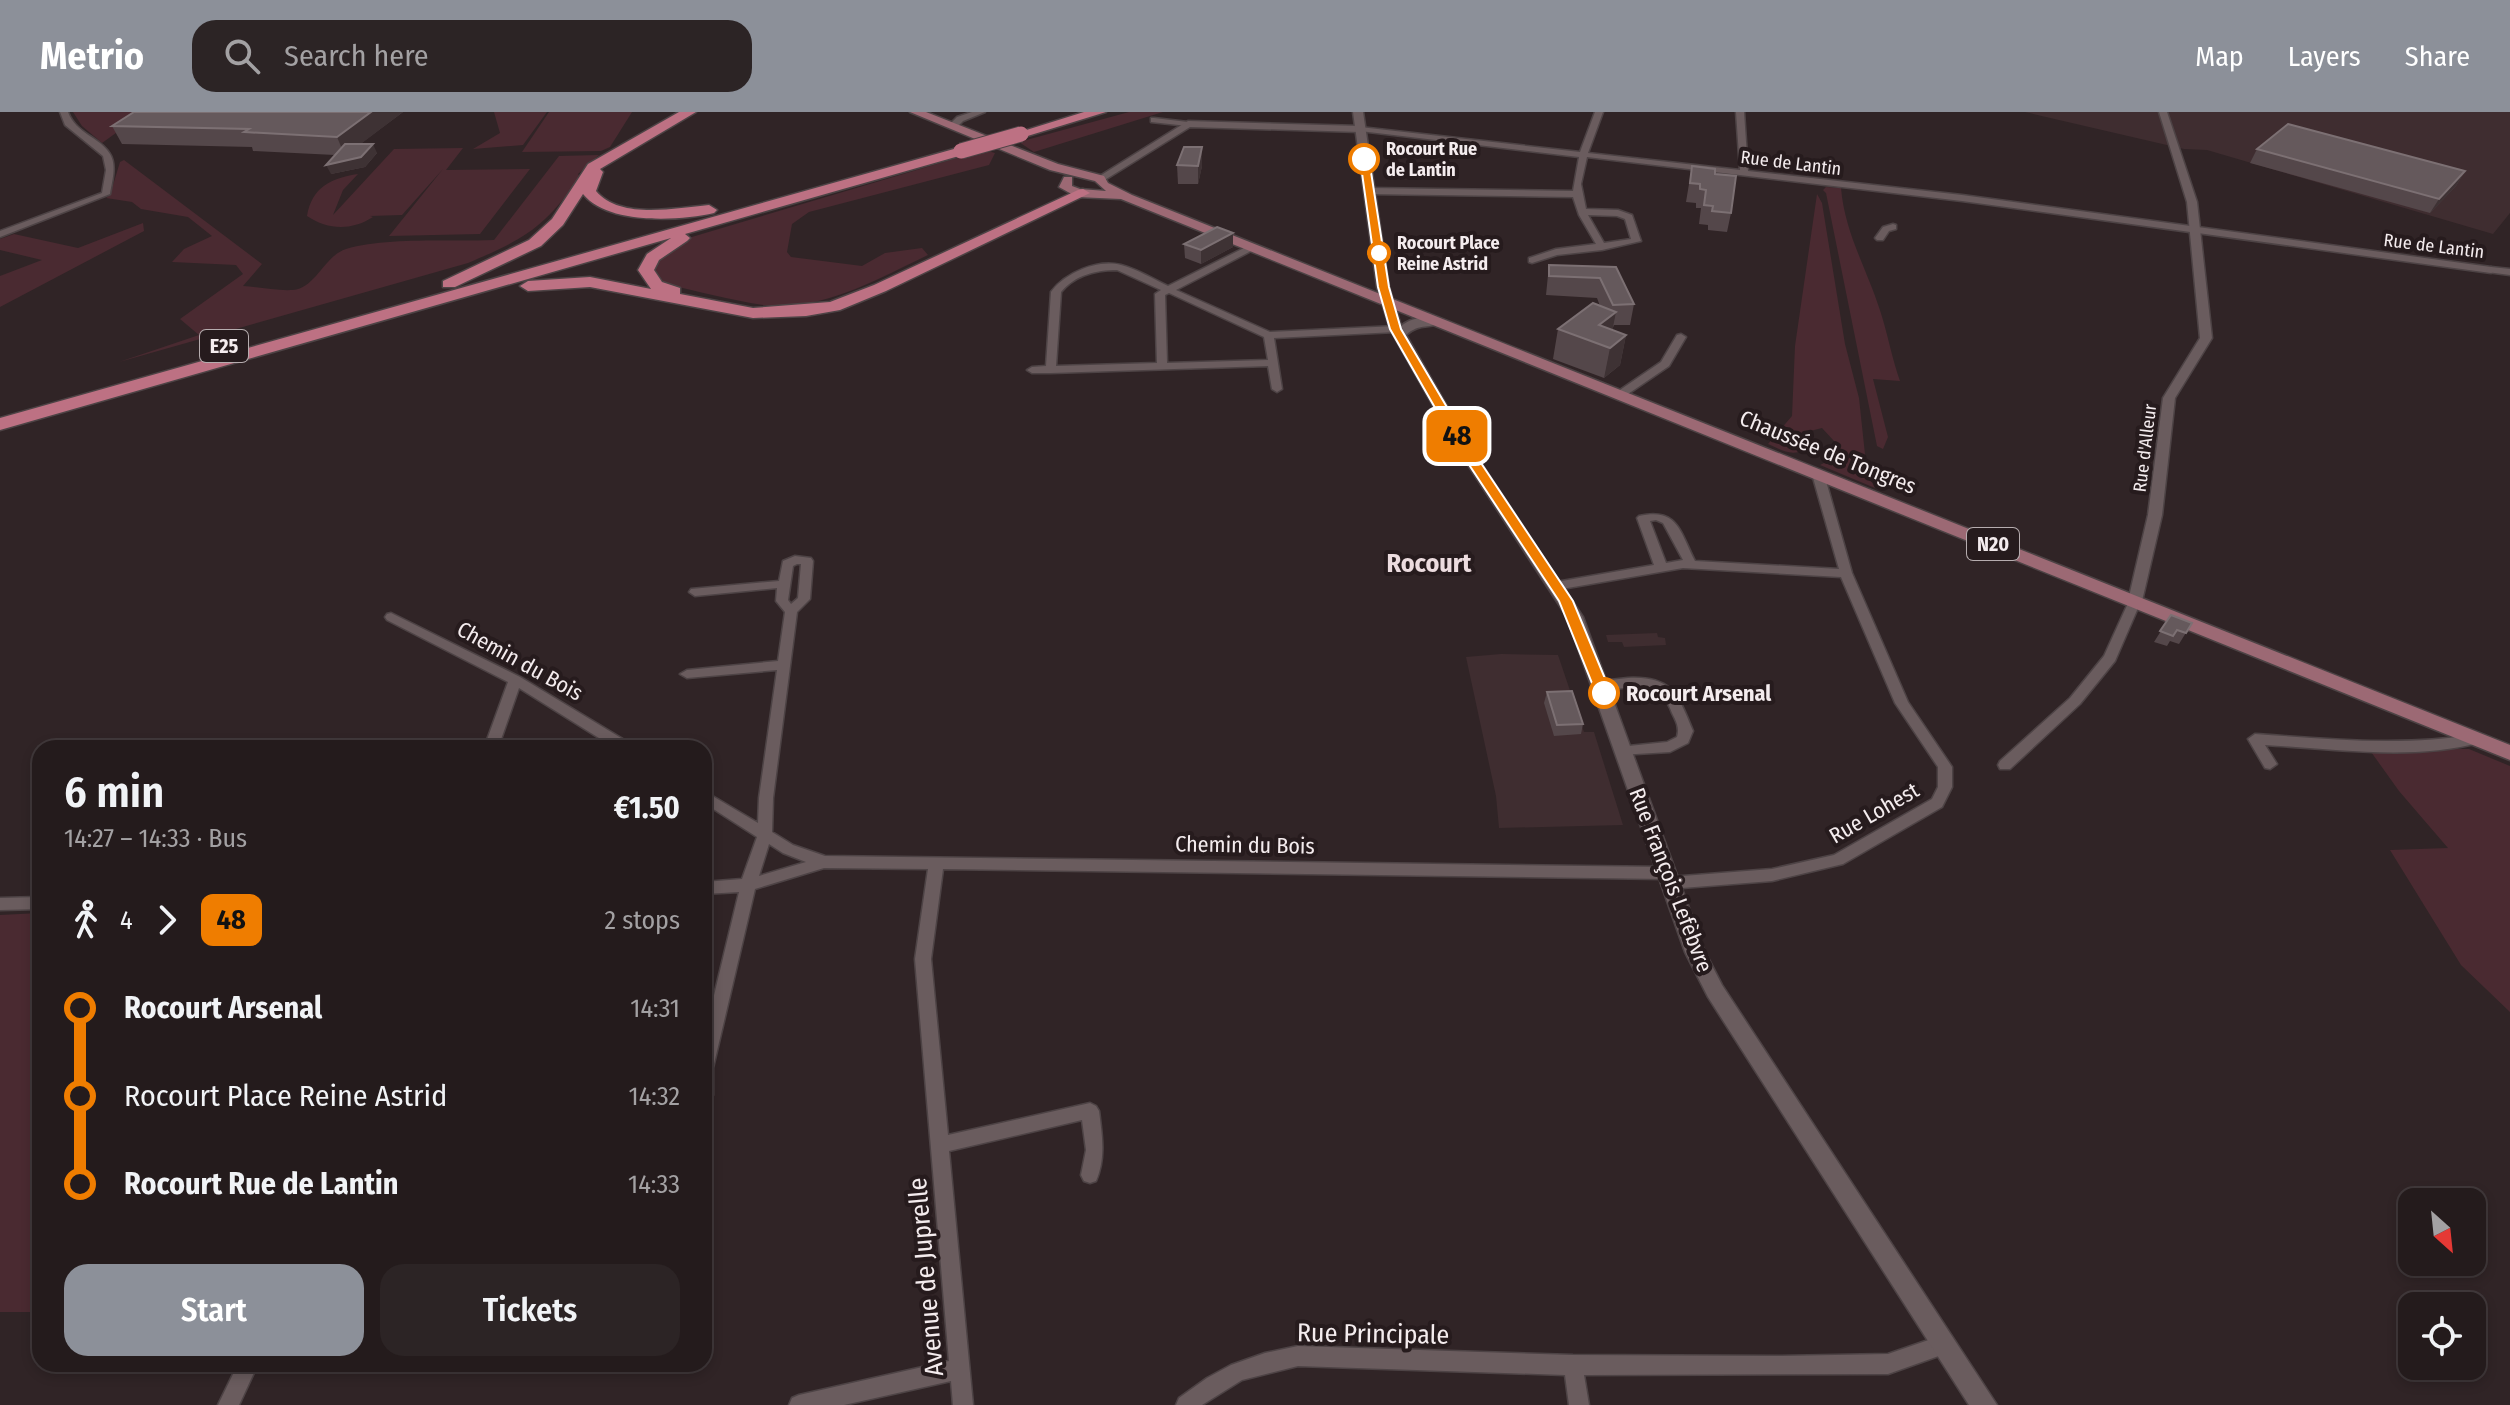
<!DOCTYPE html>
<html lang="en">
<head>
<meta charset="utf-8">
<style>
	:root { --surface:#241b1c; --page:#2c2425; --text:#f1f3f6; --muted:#a3a1a3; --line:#41393b; --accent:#8c9099 }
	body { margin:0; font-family:"Fira Sans Condensed",sans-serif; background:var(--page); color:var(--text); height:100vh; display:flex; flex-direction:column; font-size:30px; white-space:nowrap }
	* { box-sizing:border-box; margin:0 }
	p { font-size:26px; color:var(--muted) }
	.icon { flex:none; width:44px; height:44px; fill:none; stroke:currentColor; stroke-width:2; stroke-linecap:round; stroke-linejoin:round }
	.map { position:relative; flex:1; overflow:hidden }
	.panel { position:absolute; left:32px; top:628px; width:680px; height:632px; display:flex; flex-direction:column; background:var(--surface); border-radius:24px; box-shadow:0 4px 12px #0003,0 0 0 2px var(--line) }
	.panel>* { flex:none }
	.badge { padding:0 16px; border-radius:12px; font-size:28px; line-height:52px }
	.needle { width:52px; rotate:153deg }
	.tools { position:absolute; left:2398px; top:1076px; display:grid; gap:16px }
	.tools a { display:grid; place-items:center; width:88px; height:88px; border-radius:16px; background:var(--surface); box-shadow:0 4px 12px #0003,0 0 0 2px var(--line); font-size:40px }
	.map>.badge { position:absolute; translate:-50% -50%; box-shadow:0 0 0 4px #fff }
	.legs { display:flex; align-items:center; gap:12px; height:88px; padding:0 32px; font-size:26px }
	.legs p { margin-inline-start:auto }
	.head { display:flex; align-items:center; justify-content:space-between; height:136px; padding:0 32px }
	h1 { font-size:44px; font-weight:600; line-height:60px }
	.cta { display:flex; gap:16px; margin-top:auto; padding:16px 32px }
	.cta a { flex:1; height:92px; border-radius:24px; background:var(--accent); color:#fff; font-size:32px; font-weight:600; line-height:92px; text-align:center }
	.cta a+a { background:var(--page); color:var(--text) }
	ul { padding:0 32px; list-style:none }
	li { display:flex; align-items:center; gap:28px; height:88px; font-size:30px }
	li i { display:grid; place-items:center; width:12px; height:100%; margin:0 10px; background:currentColor }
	li i::after { content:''; width:20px; height:20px; margin:-10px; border:6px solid; border-radius:50%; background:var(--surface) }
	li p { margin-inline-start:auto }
	li:first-child i { background:linear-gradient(#0000 50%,currentColor 0) }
	li:last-child i { background:linear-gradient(currentColor 50%,#0000 0) }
	header { display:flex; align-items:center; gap:48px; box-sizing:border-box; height:112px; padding:0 40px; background:var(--accent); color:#fff }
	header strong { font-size:38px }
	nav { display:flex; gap:44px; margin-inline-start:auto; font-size:28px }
	.search { width:560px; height:72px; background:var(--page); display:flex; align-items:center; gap:20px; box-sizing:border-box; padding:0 28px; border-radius:24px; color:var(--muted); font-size:30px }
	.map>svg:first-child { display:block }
	.built { fill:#3f2d30 }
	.green { fill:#4a2a31 }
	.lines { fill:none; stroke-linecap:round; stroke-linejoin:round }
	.minor-casing { stroke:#4d4345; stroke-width:3 }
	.tertiary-casing { stroke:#4d4345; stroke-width:3 }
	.secondary-casing { stroke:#4d4345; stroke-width:3 }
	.primary-casing { stroke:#4d4345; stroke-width:3 }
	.motorway-casing { stroke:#4d4345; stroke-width:3 }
	.minor { fill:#6a5c5e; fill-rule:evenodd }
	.tertiary { fill:#6a5c5e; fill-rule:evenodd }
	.secondary { fill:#6a5c5e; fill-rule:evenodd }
	.primary { fill:#9c6974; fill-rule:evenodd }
	.motorway { fill:#bd7183; fill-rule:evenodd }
	.motorway-bridge-casing { stroke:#4d4345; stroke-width:17; stroke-linecap:butt }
	.motorway-bridge { stroke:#bd7183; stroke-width:15 }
	.wall { fill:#54474a }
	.shaded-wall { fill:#3e3234 }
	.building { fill:#65595c; stroke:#7c7073; stroke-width:2 }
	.line-1 { fill:#ef7d00; stroke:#fff; stroke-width:2 }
	.stop-1-dot { fill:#fff; stroke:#ef7d00; stroke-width:4 }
	.labels { text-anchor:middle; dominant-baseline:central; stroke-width:8; stroke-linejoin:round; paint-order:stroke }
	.far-stop-label { font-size:18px; font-weight:bold; fill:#f4ecee; stroke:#261b1d; text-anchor:start }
	.far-street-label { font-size:18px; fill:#f4ecee; stroke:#261b1d }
	.shield { fill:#261b1d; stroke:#b6adaf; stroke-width:2 }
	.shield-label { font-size:20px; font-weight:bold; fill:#f4ecee }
	.street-label { font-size:22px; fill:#f4ecee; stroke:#261b1d }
	.stop-label { font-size:22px; font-weight:bold; fill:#f4ecee; stroke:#261b1d; text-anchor:start }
	.quarter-label { font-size:26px; font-weight:bold; fill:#ecdcdf; stroke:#261b1d }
	.near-street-label { font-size:26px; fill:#f4ecee; stroke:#261b1d }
</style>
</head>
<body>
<header>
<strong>Metrio</strong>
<div class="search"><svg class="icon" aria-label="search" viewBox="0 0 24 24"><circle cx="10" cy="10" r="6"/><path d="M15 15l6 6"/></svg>Search here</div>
<nav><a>Map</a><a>Layers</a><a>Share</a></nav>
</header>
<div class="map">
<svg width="2510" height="1293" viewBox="0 0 2510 1293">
	<rect width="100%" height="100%" fill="#302426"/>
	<g class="built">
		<polygon points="2025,0 2510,0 2510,101 2493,122 2207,38 2184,37"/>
		<polygon points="1657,521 1658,525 1665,526 1666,533 1624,535 1622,530 1608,530 1606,523"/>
		<polygon points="1501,542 1558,543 1584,620 1594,620 1623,713 1499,716 1496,684 1466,545"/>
	</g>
	<g class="green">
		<polygon points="73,0 145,0 102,31 82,14"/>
		<polygon points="494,0 547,0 523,33 473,37 500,21"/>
		<polygon points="549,0 632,0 610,35 601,39 522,40"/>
		<polygon points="1129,0 1163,0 1034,40 1019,30"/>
		<path d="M463,36L446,58L530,57L480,122L389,124L443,57L402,103L370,104L373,105C351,119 328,118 307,104C312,75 331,66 358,62L343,78L333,103L394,37Z"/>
		<path d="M984,38L995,41L989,53L809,100L792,112L787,140L791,145L862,154L885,141L922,136L928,143C877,167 822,200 763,193C730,188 697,179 665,172L654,156L675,130Z"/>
		<path d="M599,43L578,62L580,65C543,117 526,126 468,151L119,250L199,223L180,207L243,162L236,153L172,150L184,137L212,124L188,105L141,97L132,90L106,86L110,83L120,50L124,48L262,152L243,174C259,175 277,179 293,178C316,176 324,144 346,137C386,125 451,130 494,128L559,44Z"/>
		<path d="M1826,75L1841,76C1845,124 1870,162 1883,208C1889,229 1893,249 1900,269L1873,267L1888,325L1883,337L1877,334L1826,81L1823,78Z"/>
		<path d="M1817,82L1822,91L1845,232L1859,286L1867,361L1875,376L1820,353L1834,346L1837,339L1834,329L1822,316L1810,319L1806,336C1793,346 1782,338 1768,332L1792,304L1795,234Z"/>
		<polygon points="143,111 144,119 0,195 0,164 42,148 0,138 0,127 14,122 78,136"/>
		<polygon points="2369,637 2469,637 2510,654 2510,900 2461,853 2390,738 2448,736 2399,679"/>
		<polygon points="40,801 40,1200 0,1200 0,803"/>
	</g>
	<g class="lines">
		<g class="minor-casing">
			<g id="minor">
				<path d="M60,0H68C76,22 100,25 110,42C117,53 112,70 110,82L0,125V119L102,81L106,58L103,44L65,13Z"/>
				<path d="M1595,0H1603L1588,41L1740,58L1736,0H1744L1748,59L1962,83L2491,155L2496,158L2491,161L1962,89L1587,45L1581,72L1586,97L1618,98L1632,103L1641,129L1602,138L1557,143L1532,151L1529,150V146L1556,137L1596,132L1579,103L1573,85L1369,82L1365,79L1369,76L1573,79L1579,45L1360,19L1356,17L1360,15L1580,40ZM1588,103L1617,104L1625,107L1631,127L1604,131Z"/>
				<polygon points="1154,6 1188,10 1192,12 1188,14 1151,10 1151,6"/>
				<polygon points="1893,112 1896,113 1896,117 1889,119 1883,128 1877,128 1875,126 1883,115"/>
				<path d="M1252,132L1255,133V137L1176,178L1270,220L1396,214L1401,217L1396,220L1274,226L1282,277L1277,280L1272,277L1268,254L1051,261H1032L1027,258L1032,255L1046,254L1051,180C1065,161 1097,147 1121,153C1137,157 1153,167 1168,174ZM1117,158L1161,178L1155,182L1157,251L1056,254L1061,180C1075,163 1096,158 1117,158ZM1169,181L1264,225L1268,248L1167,251L1165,183Z"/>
				<polygon points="1681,222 1686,225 1669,254 1625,284 1617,284 1617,280 1661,250 1677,223"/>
				<path d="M1818,359L1824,362L1852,461L1908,590L1952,655V675L1942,695L1843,752L1772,769L1669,777L1664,775L1661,771L1664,767L943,757L931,847L948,1023L1090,991L1096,994L1099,999C1102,1023 1106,1046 1096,1069L1090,1071L1084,1069L1081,1063L1086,1038L1082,1008L949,1039L973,1293H953L951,1269L844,1293H789L792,1286L799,1283L949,1249L915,847L928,757L824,756L755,777L713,956V983L710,988L704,991V925L739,780L704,782V770L742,767L757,725L704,691V679L758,711L759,686L777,558L687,566L680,562L687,558L778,549L785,500L776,489L777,476L695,484L689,480L691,477L779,469L783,449L795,444L811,446L813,449L810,487L797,500L773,686L772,720L793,733L825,744L1665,755L1670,757L1673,761L1670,765L1772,757L1834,743L1932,687L1938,675V655L1895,591L1841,465L1683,456L1556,478L1550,474L1556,470L1654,453L1637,406L1639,404C1678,395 1680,420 1695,449L1839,457L1812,362ZM1656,408L1663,411L1683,448L1666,451L1650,409ZM797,452H801L798,486L791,492L788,488L793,454ZM769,732L783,741L806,750L759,764Z"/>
				<polygon points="2135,485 2141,489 2115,549 2080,592 2010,657 2000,657 1998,653 2000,649 2070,586 2104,544 2129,489"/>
				<polygon points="391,501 520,565 631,632 633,636 615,636 519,576 498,636 484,636 508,570 387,508 385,505 387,502"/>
				<path d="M1628,566C1673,564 1678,583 1693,619L1688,631L1670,640L1619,643L1617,639L1619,635L1667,630L1677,625C1680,616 1676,609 1672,601C1660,566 1631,575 1601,579L1594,574L1601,569Z"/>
				<path d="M2255,622C2329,627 2403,635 2477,622L2484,627L2482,630C2413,649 2336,637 2265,633L2277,652L2270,657L2265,656L2248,627Z"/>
				<polygon points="40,785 40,797 0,798 0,786"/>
				<polygon points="1943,1223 1950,1226 1953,1233 1950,1240 1888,1262 1584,1263 1589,1293 1569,1293 1565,1263 1298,1254 1242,1268 1202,1293 1176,1293 1179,1286 1207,1266 1231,1253 1265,1241 1298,1234 1573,1243 1781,1244 1888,1242"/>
				<polygon points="238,1252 258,1252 239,1293 218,1293"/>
			</g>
		</g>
		<g class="tertiary-casing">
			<g id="tertiary">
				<polygon points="972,0 985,0 963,9 956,16 948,14 957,5"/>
				<polygon points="2159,0 2167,0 2197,90 2212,226 2175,286 2162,403 2142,489 2135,494 2128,489 2148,403 2163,286 2200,226 2187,90"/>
				<polygon points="1188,9 1360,14 1365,17 1360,20 1190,15 1103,69 1095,67"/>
				<polygon points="2491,155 2510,157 2510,163 2487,160 2486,158"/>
			</g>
		</g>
		<g class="secondary-casing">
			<path id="secondary" d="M1353,0H1363L1389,175L1401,214C1411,205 1433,202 1443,209C1431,218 1420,210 1406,223L1471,336L1583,505L1705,840L1722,873L1997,1293H1969L1708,885L1685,840L1567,505L1457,336L1390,217L1377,175Z"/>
		</g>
		<g class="primary-casing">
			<polygon id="primary" points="910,0 926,0 1058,52 1104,64 1108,71 1132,83 2510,633 2510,648 1121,87 1077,85 1059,75 1064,65 1072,65 1072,74 1080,77 1106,79 1095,69 1050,58"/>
		</g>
		<g class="motorway-casing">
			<g id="motorway">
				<path d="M679,0H696L600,57L603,60L596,79C620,108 675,96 709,93L717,98L714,101C679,109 608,113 583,82L563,113L541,134L455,175H443V169L529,128L552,107L588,52Z"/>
				<polygon points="1084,0 1106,0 1021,26 1014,22"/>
				<polygon points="961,35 966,36 966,42 685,122 690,126 687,129 659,148 654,158 662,170 680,176 680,182 753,196 830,190 874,173 1078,78 1083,77 1090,81 886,179 840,198 806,204 753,206 590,175 528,179 520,174 528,169 590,165 651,177 638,158 647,142 671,126 0,318 0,306"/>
			</g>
		</g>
		<use href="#minor" class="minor"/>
		<use href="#tertiary" class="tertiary"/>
		<use href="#secondary" class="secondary"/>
		<use href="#primary" class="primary"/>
		<use href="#motorway" class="motorway"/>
		<g class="motorway-bridge-casing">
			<polyline id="motorway-bridge" points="961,39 1021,22"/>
		</g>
		<use href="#motorway-bridge" class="motorway-bridge"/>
	</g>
	<g class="wall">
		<polygon points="134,0 403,0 360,32 377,41 365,55 331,62 335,43 253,39 252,35 122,32 112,14"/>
		<polygon points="2257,37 2465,59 2456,74 2430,101 2250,51"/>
		<polygon points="1177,53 1202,54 1198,72 1178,72"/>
		<polygon points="1692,54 1715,62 1731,101 1727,120 1708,118 1708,113 1699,112 1701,96 1696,96 1696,91 1686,90"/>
		<polygon points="1184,132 1233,135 1201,152 1185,146"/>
		<polygon points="1549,153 1616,155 1634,192 1630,213 1614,213 1612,218 1626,223 1620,253 1604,266 1553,247 1558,217 1600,194 1597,186 1546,183"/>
		<polygon points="2171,503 2192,511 2179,532 2170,529 2167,534 2154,530"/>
		<polygon points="1547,580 1583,612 1581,622 1554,624 1544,591"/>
	</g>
	<g class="shaded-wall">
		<polygon points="371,0 403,0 345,44 337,25"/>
		<polygon points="373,32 377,41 365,55 331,62 326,53"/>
		<polygon points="1202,35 1202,54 1198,72 1198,54"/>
		<polygon points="2465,59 2456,74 2430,101 2439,87"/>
		<polygon points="1233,121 1233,135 1201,152 1201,138"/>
		<polygon points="1616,200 1610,230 1599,213"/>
		<polygon points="1626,223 1620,253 1604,266 1610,236"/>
	</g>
	<g class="building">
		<polygon points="134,0 371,0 337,25 244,20 249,17 112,14"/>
		<polygon points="2288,12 2465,59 2439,87 2257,37"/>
		<polygon points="345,32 373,32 361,45 326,53"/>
		<polygon points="1184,35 1202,35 1198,54 1177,53"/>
		<polygon points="1692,54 1715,57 1715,62 1736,64 1731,101 1712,99 1713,94 1704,93 1706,78 1700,77 1700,72 1690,71"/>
		<polygon points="1217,115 1233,121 1201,138 1184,132"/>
		<polygon points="1549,153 1616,155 1634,192 1613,193 1600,166 1549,164"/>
		<polygon points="1593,191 1616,200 1599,213 1626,223 1610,236 1558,217"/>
		<polygon points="2171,503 2192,511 2186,521 2177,518 2173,524 2160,519"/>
		<polygon points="1572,579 1583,612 1557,613 1547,580"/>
	</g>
	<polygon class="line-1" points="1364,44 1369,47 1389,175 1401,217 1471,336 1573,489 1611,581 1609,584 1604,586 1596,581 1559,489 1458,336 1390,217 1378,175 1360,47"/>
	<g class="stop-1-dot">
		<circle cx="1364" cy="47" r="14"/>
		<circle cx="1379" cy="141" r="10"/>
		<circle cx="1604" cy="581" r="14"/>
	</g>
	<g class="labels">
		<g class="far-stop-label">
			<text x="1386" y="37">Rocourt Rue<tspan x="1386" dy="21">de Lantin</tspan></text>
			<text x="1397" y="131">Rocourt Place<tspan x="1397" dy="21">Reine Astrid</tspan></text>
		</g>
		<g class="far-street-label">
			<text transform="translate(1791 51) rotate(7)">Rue de Lantin</text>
			<text transform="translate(2434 134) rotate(7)">Rue de Lantin</text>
			<text transform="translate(2145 336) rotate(-83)">Rue d'Alleur</text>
		</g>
		<g class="shield">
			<rect x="200" y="218" width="48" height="32" rx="6"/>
			<rect x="1967" y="416" width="52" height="32" rx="6"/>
		</g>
		<g class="shield-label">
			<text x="224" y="234">E25</text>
			<text x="1993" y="432">N20</text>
		</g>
		<g class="street-label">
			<text transform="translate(1828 340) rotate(22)">Chaussée de Tongres</text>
			<text transform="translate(520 549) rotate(29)">Chemin du Bois</text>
			<text transform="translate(1874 701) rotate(-30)">Rue Lohest</text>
			<text transform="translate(1245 733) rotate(1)">Chemin du Bois</text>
			<text transform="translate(1671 768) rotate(69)">Rue François Lefèbvre</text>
		</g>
		<g class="stop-label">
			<text x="1626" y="581">Rocourt Arsenal</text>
		</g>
		<g class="quarter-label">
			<text x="1429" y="451">Rocourt</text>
		</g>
		<g class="near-street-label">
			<text transform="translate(926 1165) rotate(-95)">Avenue de Juprelle</text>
			<text transform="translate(1373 1222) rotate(1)">Rue Principale</text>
		</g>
	</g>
</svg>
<div class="tools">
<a><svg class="needle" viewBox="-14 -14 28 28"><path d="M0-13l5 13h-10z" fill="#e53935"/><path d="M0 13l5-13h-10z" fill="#a3a1a3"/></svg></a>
<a><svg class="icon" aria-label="locate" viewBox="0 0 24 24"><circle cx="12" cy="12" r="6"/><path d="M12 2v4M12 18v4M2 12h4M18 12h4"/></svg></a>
</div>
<b class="badge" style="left:1457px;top:324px;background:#ef7d00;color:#111">48</b>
<section class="panel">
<div class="head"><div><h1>6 min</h1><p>14:27 – 14:33 · Bus</p></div><b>€1.50</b></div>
<div class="legs"><svg class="icon" aria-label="walk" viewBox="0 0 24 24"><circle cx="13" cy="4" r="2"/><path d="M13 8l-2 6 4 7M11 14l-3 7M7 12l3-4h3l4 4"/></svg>4<svg class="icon" aria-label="forward" viewBox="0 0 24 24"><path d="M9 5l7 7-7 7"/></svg><b class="badge" style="background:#ef7d00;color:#111">48</b><p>2 stops</p></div>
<ul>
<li><i style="color:#ef7d00"></i><b>Rocourt Arsenal</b><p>14:31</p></li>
<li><i style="color:#ef7d00"></i><span>Rocourt Place Reine Astrid</span><p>14:32</p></li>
<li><i style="color:#ef7d00"></i><b>Rocourt Rue de Lantin</b><p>14:33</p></li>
</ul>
<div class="cta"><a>Start</a><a>Tickets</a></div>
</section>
</div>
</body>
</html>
